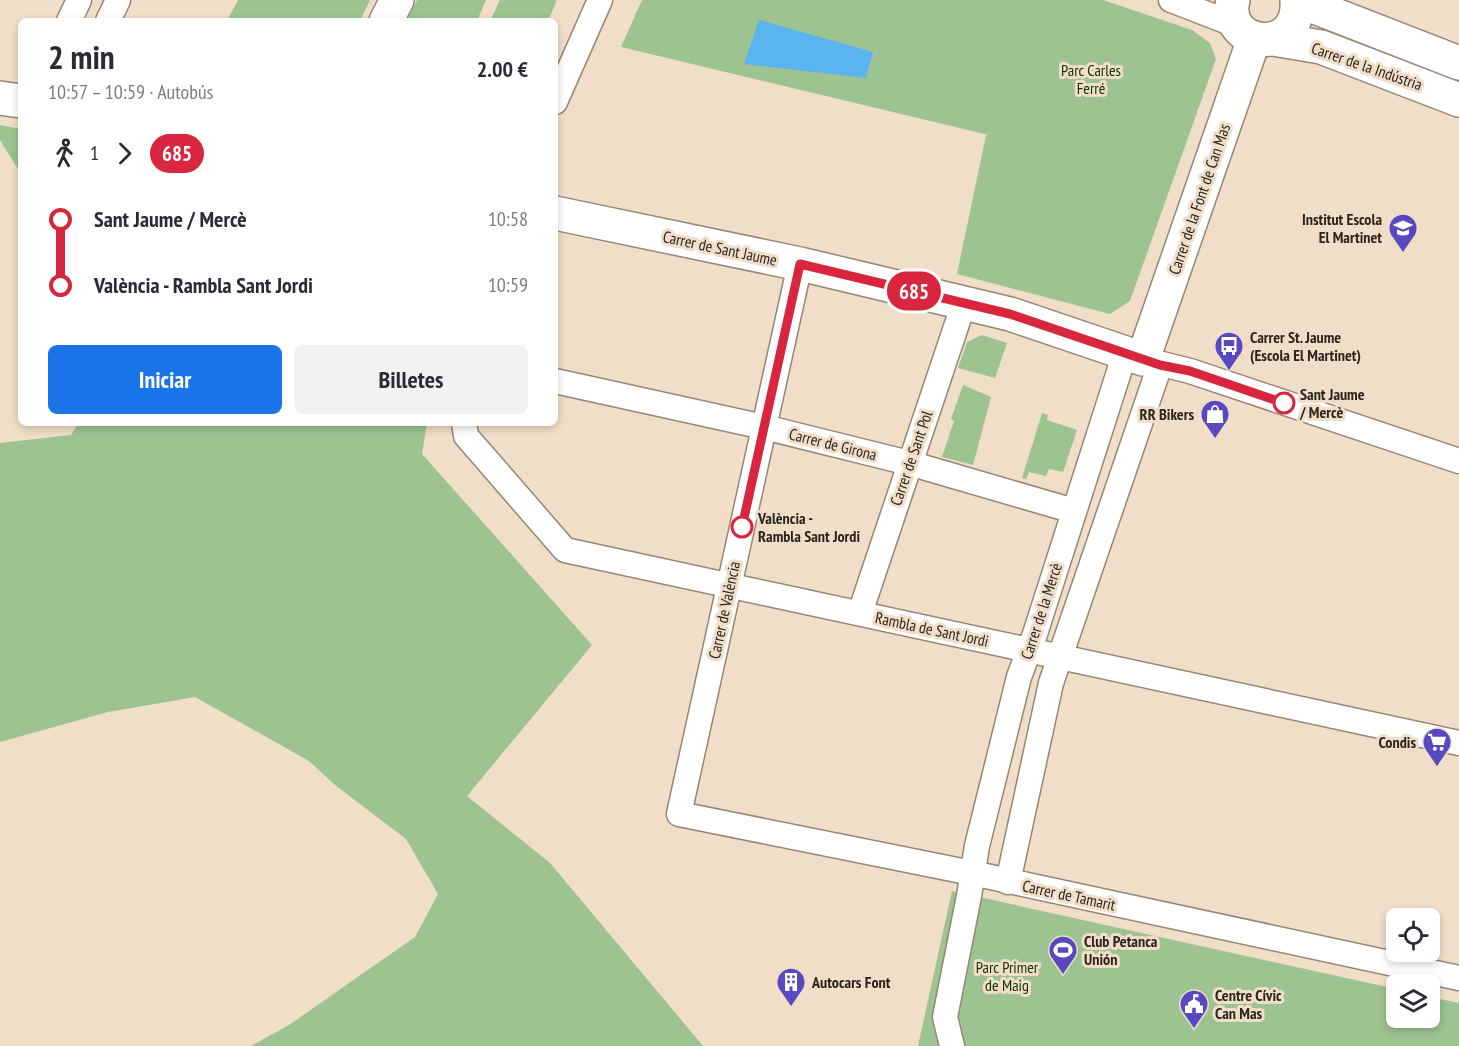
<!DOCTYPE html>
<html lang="es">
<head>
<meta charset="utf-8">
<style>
	:root { --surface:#fff; --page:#f2f2f3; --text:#2b2b33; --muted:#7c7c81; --accent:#1a73e8 }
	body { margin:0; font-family:"PT Sans Narrow",sans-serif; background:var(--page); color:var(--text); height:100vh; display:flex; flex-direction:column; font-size:22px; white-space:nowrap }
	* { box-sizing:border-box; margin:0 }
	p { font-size:20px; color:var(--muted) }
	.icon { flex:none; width:33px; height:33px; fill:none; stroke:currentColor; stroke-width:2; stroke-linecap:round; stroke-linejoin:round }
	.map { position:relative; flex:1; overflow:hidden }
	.details { position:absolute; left:18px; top:18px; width:540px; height:408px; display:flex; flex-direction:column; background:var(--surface); border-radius:9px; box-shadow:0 3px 9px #0003 }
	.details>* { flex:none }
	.badge { padding:0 12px; border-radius:20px; font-size:21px; line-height:39px }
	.buttons { position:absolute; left:1386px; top:908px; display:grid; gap:12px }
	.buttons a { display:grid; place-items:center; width:54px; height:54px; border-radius:9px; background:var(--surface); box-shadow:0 3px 9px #0003; font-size:30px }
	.map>.badge { position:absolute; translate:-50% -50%; box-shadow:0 0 0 3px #fff }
	.legs { display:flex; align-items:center; gap:9px; height:66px; padding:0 30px; font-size:20px }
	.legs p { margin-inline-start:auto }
	.head { display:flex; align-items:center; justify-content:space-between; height:102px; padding:0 30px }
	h1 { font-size:33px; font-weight:700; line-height:45px }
	.cta { display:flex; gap:12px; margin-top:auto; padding:12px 30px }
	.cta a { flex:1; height:69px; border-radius:9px; background:var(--accent); color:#fff; font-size:24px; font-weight:700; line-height:69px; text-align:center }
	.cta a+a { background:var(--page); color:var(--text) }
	ul { padding:0 30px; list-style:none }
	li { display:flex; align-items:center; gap:21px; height:66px; font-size:22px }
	li i { display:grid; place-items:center; width:9px; height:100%; margin:0 8px; background:currentColor }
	li i::after { content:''; width:15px; height:15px; margin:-8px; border:4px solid; border-radius:50%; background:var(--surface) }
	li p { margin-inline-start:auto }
	li:first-child i { background:linear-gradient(#0000 50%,currentColor 0) }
	li:last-child i { background:linear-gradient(currentColor 50%,#0000 0) }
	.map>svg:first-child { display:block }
	.green { fill:#9dc390 }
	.water { fill:#5bb4f0 }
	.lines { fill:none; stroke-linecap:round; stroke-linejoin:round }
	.street-casing { stroke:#978674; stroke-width:27 }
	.secondary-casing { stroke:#978674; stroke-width:36 }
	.street { stroke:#fff; stroke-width:24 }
	.secondary { stroke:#fff; stroke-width:33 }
	.line-1-casing { stroke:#fff; stroke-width:14 }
	.line-1 { stroke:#d7263d; stroke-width:9 }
	.stop-1-dot { fill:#fff; stroke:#d7263d; stroke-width:3 }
	.labels { text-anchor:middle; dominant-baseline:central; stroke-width:6; stroke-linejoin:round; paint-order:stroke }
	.street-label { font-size:16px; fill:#2c251e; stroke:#f0dec9 }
	.park-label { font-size:16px; fill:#103500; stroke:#f0dec9 }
	.poi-label { font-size:16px; font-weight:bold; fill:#2c251e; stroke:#f0dec9; text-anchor:start }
	.stop-label { font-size:16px; font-weight:bold; fill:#2c251e; stroke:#f0dec9; text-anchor:start }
</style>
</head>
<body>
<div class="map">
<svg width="1459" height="1046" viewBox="0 0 1459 1046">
	<rect width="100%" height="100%" fill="#f0dec9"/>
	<g class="green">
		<polygon points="238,0 370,0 360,21 227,21"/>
		<polygon points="417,0 486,0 477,21 406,21"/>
		<polygon points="500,0 557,0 548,21 490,21"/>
		<polygon points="642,0 1103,0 1192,30 1210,43 1216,59 1130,301 1110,314 957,274 986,135 989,135 621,47"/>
		<polygon points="0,125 21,129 21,174 0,140"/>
		<polygon points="982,335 1007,343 995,378 958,368 967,342"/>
		<polygon points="963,385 991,397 973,465 942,457 954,421 951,419"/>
		<polygon points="1042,413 1048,415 1047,420 1077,430 1063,472 1049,469 1046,476 1029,472 1026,479 1022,478"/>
		<polygon points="79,423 427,423 422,454 592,645 467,796 550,863 703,1046 251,1046 289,1025 415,937 438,894 406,839 335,785 309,761 195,697 108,712 0,742 0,443 71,435"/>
		<polygon points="952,891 1396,989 1396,1017 1430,1017 1430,997 1459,1003 1459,1046 918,1046"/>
	</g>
	<polygon class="water" points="759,20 873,52 866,78 744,64"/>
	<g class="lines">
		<g class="street-casing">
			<g id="street">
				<polyline points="1171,0 1236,25"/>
				<polyline points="69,21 79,0"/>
				<polyline points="108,21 118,0"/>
				<polyline points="555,102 600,0"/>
				<polyline points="800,264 679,814 972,873 1459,978"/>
				<polyline points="1146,360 1190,371 1459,461"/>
				<polyline points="555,381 764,427 909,463 1074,511"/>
				<polyline points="464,423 466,436 565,550 1459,743"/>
				<polyline points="860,613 964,303"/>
				<polyline points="1008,882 1051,683 1160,365"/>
				<polyline points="952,1046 945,1017 969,896 977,846 1019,677 1035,634 1125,353"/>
			</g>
		</g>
		<g class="secondary-casing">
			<g id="secondary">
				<path d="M1233,0C1221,47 1301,58 1297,0L1459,63"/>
				<polyline points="386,21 397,0"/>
				<polyline points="1273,39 1321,47 1459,100"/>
				<polyline points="0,98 21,101"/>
				<polyline points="555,213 800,264 1010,314 1143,359 1254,39"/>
			</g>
		</g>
		<use href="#street" class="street"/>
		<use href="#secondary" class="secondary"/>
	</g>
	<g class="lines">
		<g class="line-1-casing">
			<polyline id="line-1" points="742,527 800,264 1010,314 1160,365 1190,371 1284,403"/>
		</g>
		<use href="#line-1" class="line-1"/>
	</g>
	<defs>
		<g id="school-pin" transform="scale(1.5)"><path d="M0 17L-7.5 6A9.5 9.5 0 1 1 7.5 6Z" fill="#5949c1" stroke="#f0dec9"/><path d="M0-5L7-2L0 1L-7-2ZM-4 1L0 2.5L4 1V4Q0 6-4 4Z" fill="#fff"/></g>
		<g id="bus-pin" transform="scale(1.5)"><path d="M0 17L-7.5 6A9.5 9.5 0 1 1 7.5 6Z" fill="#5949c1" stroke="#f0dec9"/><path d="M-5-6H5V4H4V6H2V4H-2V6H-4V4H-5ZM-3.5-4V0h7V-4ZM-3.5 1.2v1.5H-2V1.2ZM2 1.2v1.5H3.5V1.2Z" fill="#fff"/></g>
		<g id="shop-pin" transform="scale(1.5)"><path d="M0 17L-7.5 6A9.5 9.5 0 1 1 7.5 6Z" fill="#5949c1" stroke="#f0dec9"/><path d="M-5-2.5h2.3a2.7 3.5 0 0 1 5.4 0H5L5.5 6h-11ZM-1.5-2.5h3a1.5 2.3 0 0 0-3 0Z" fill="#fff"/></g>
		<g id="supermarket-pin" transform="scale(1.5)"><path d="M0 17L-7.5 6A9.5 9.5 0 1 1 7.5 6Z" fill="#5949c1" stroke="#f0dec9"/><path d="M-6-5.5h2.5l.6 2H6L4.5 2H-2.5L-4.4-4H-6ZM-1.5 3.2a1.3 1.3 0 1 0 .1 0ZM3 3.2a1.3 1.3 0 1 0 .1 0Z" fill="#fff"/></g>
		<g id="stadium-pin" transform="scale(1.5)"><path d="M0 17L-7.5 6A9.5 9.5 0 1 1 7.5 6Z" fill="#5949c1" stroke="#f0dec9"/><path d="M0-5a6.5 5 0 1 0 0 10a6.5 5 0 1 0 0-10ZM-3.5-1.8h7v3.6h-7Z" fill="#fff"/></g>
		<g id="building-pin" transform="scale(1.5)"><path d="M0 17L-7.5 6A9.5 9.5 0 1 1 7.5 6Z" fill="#5949c1" stroke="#f0dec9"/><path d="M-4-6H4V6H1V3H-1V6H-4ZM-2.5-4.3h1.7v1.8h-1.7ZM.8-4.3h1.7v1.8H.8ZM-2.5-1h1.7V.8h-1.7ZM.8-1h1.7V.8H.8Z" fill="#fff"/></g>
		<g id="civic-pin" transform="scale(1.5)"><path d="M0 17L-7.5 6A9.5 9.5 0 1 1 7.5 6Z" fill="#5949c1" stroke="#f0dec9"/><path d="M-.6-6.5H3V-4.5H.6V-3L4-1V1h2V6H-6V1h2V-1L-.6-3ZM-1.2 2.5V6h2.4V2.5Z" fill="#fff"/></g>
	</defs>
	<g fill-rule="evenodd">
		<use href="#school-pin" x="1403" y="228"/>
		<use href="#bus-pin" x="1229" y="346"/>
		<use href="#shop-pin" x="1215" y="414"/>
		<use href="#supermarket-pin" x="1437" y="742"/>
		<use href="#stadium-pin" x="1063" y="950"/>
		<use href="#building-pin" x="791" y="982"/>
		<use href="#civic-pin" x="1194" y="1004"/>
	</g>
	<g class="stop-1-dot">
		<circle cx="1284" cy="403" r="10"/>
		<circle cx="742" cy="527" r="10"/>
	</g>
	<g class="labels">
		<g class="street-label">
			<text transform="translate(1367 66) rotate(19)">Carrer de la Indústria</text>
			<text transform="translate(1199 199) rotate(-71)">Carrer de la Font de Can Mas</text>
			<text transform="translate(720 248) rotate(12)">Carrer de Sant Jaume</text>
			<text transform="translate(833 444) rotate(14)">Carrer de Girona</text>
			<text transform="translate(911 458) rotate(-71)">Carrer de Sant Pol</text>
			<text transform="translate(724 610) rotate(-78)">Carrer de València</text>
			<text transform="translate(1041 611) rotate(-72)">Carrer de la Mercè</text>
			<text transform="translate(932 629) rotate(12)">Rambla de Sant Jordi</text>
			<text transform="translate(1069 895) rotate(12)">Carrer de Tamarit</text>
		</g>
		<g class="park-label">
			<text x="1091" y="70">Parc Carles<tspan x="1091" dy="18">Ferré</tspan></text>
			<text x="1007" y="967">Parc Primer<tspan x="1007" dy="18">de Maig</tspan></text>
		</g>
		<g class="poi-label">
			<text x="1382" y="219" text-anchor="end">Institut Escola<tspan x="1382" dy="18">El Martinet</tspan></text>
			<text x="1250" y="337">Carrer St. Jaume<tspan x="1250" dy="18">(Escola El Martinet)</tspan></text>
			<text x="1194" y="414" text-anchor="end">RR Bikers</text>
			<text x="1416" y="742" text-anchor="end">Condis</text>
			<text x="1084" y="941">Club Petanca<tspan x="1084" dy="18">Unión</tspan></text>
			<text x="812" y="982">Autocars Font</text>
			<text x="1215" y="995">Centre Cívic<tspan x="1215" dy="18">Can Mas</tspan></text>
		</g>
		<g class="stop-label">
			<text x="1300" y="394">Sant Jaume<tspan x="1300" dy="18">/ Mercè</tspan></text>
			<text x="758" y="518">València -<tspan x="758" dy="18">Rambla Sant Jordi</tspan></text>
		</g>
	</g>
</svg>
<div class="buttons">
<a><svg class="icon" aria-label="locate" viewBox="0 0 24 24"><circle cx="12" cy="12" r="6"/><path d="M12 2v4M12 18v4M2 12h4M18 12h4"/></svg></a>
<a><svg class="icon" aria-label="layers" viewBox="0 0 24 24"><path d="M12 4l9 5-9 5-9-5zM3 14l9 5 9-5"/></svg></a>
</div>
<b class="badge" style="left:914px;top:291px;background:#d7263d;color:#fff">685</b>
<section class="details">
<div class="head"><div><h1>2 min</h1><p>10:57 – 10:59 · Autobús</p></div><b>2.00 €</b></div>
<div class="legs"><svg class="icon" aria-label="walk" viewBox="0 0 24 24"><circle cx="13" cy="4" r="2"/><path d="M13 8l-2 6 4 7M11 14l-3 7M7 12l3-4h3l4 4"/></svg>1<svg class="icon" aria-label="forward" viewBox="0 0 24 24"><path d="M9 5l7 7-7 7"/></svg><b class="badge" style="background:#d7263d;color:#fff">685</b></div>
<ul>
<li><i style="color:#d7263d"></i><b>Sant Jaume / Mercè</b><p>10:58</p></li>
<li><i style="color:#d7263d"></i><b>València - Rambla Sant Jordi</b><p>10:59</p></li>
</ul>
<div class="cta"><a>Iniciar</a><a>Billetes</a></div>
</section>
</div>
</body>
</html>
